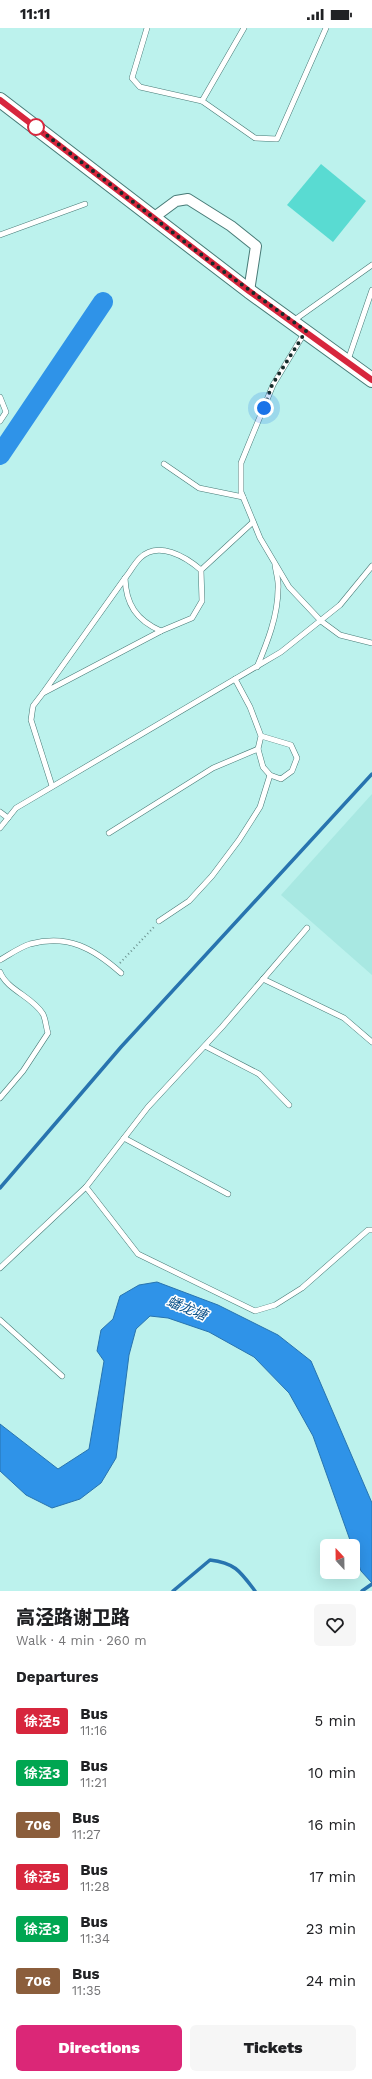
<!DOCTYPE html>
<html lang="en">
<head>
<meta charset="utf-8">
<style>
	:root { --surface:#fff; --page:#f6f6f6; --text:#202124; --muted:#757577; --accent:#db2777 }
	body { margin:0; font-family:"Work Sans","Noto Sans SC",sans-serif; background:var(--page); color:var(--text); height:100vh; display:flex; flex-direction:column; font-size:15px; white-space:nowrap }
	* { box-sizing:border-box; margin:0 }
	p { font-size:13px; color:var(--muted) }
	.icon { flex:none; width:22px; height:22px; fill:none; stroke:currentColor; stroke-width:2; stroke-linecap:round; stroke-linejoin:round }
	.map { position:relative; height:1563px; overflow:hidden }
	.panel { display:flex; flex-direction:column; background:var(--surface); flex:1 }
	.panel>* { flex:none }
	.badge { padding:0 8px; border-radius:3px; font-size:14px; line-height:26px }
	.needle { width:26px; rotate:338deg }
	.tools { position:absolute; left:320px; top:1511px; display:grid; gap:8px }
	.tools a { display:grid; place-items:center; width:40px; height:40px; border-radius:6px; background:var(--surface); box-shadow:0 4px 16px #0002; font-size:20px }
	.you { position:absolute; width:20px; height:20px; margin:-10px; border:3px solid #fff; border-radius:50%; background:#1a73e8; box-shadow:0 0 0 6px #1a73e833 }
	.map>.badge { position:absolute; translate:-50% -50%; box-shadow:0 0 0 2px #fff }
	h2 { padding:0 16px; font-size:15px; line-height:36px }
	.round { display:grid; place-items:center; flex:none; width:42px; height:42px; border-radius:6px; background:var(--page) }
	.headline { display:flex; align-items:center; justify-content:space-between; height:68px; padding:0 16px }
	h1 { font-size:19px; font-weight:800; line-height:30px }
	.button { display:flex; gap:8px; margin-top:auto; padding:8px 16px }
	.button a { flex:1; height:46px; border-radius:6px; background:var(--accent); color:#fff; font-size:16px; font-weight:800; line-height:46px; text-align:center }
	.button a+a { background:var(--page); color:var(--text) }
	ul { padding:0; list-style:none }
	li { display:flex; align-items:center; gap:12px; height:52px; padding:0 16px }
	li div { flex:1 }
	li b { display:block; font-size:15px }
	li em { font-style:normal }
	li .badge { min-width:44px; font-weight:700; text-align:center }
	.status { display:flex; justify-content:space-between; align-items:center; height:28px; padding:0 20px; background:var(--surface); direction:ltr }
	.status svg { height:11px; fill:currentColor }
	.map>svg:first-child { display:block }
	.built { fill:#a8e8e2 }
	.green { fill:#59dbd2 }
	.water { fill:#2f93e8; stroke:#2874af }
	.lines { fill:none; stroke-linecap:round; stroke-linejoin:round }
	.stream { stroke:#2874af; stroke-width:3.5 }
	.river { stroke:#2f93e8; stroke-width:20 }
	.lane-casing { stroke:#477a76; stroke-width:6 }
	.street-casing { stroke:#477a76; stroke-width:12 }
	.secondary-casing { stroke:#477a76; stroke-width:16 }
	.path { stroke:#6a908d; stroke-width:2; stroke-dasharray:1 3; stroke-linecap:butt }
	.lane { stroke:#fff; stroke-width:5 }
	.street { stroke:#fff; stroke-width:10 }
	.secondary { stroke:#fff; stroke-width:14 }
	.line-casing { stroke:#fff; stroke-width:9 }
	.line { stroke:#d7263d; stroke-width:6 }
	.walk { stroke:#162b2a; stroke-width:4; stroke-dasharray:0 7.2 }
	.stop-dot { fill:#fff; stroke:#d7263d; stroke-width:2 }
	.labels { text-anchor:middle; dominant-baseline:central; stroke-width:3; stroke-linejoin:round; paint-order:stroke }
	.water-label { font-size:14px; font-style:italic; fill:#0f548b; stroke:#fff }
</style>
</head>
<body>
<div class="status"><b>11:11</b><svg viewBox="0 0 49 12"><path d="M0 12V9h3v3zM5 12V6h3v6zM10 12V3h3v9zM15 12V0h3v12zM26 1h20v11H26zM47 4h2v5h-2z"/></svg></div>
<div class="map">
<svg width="372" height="1563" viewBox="0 0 372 1563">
	<rect width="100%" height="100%" fill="#bcf2ed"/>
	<polygon class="built" points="372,766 372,947 281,867"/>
	<polygon class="green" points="321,136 366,173 333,214 287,177"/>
	<polygon class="water" points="157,1254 218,1277 278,1307 311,1333 372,1475 372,1555 361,1543 313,1408 289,1365 254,1329 209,1304 168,1290 150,1288 136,1301 129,1327 116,1430 101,1455 80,1471 52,1480 26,1467 0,1443 0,1396 58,1441 89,1421 104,1333 97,1323 101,1302 113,1291 120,1268 139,1257"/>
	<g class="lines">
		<g class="stream">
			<polyline points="0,1160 121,1019 372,746"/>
			<path d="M173,1563L210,1532C235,1535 240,1543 255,1563"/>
			<polyline points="362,1563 372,1556"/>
		</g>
		<polyline class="river" points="0,427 103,274"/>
		<g class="lane-casing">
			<g id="lane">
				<polyline points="147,0 132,50 140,59 202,73 255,110 277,111 326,0"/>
				<polyline points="202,73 244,0"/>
				<polyline points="0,207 85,176"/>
				<polyline points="293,293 372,237"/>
				<polyline points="305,304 273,357 241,435 241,464 260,510 289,559 321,593 340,607 372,615"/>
				<polyline points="348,332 372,262"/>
				<polyline points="0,369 6,384 0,393"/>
				<polyline points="164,436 199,460 243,469"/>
				<path d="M201,542C186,529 158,512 140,530C134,536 130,544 125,550C126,576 136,592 161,603L192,590L202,573L201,542L253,494"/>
				<polyline points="125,550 43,665 161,603"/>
				<path d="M257,639C267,615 278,588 278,561C279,553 276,545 275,537"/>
				<polyline points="235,651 250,679 261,708 258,721 263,739 270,747 281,751 292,743 297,730 291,717 261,708"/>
				<polyline points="43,665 33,678 31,692 52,758"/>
				<polyline points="0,784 8,790"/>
				<polyline points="0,800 16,780 281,624 340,577 372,538"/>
				<polyline points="109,805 213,740 258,721"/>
				<polyline points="159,893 189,873 212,848 239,812 260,779 270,747"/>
				<polyline points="307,900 222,999 148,1079 86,1159 138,1226 255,1283 275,1277 302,1260 368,1202 372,1202"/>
				<path d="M0,932C9,927 20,919 30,916C68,906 93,920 121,945"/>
				<path d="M0,944C7,962 33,969 43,986C46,992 46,1000 48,1005L23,1043L0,1070"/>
				<polyline points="263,951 344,990 372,1014"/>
				<polyline points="205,1018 259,1046 289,1077"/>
				<polyline points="124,1110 228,1166"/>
				<polyline points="0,1240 86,1159"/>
				<polyline points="0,1292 62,1348"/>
			</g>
		</g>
		<g class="street-casing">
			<polyline id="street" points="153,190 176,173 188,171 231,198 256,218 249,263"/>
		</g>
		<g class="secondary-casing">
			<polyline id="secondary" points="0,72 249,263 372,352"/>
		</g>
		<polyline class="path" points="120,935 154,899"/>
		<use href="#lane" class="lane"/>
		<use href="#street" class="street"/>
		<use href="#secondary" class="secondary"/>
	</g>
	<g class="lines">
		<g class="line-casing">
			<polyline id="line" points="0,72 249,263 372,352"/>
		</g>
		<use href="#line" class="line"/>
		<polyline class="walk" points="36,99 216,238 306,303 272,357 264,380"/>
	</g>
	<circle class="stop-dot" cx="36" cy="99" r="8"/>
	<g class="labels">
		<g class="water-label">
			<text transform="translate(187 1280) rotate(22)">蟠龙塘</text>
		</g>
	</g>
</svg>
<div class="tools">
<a><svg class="needle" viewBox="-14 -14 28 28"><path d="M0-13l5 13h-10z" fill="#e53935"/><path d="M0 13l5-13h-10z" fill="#757577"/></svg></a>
</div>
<div class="you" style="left:264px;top:380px"></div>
</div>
<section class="panel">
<div class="headline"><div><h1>高泾路谢卫路</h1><p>Walk · 4 min · 260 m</p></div><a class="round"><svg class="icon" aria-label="heart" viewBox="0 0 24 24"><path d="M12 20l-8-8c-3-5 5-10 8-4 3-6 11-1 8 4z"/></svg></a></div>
<h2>Departures</h2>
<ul>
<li><span class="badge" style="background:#d7263d;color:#fff">徐泾5</span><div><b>Bus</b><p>11:16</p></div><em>5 min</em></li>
<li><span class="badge" style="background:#00a651;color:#fff">徐泾3</span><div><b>Bus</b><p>11:21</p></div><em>10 min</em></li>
<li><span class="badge" style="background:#8b5e3c;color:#fff">706</span><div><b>Bus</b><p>11:27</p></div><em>16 min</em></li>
<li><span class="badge" style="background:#d7263d;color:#fff">徐泾5</span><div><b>Bus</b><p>11:28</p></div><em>17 min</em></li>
<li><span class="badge" style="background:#00a651;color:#fff">徐泾3</span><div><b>Bus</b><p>11:34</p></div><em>23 min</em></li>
<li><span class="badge" style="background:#8b5e3c;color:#fff">706</span><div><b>Bus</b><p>11:35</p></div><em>24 min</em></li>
</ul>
<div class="button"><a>Directions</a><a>Tickets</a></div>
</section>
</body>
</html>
